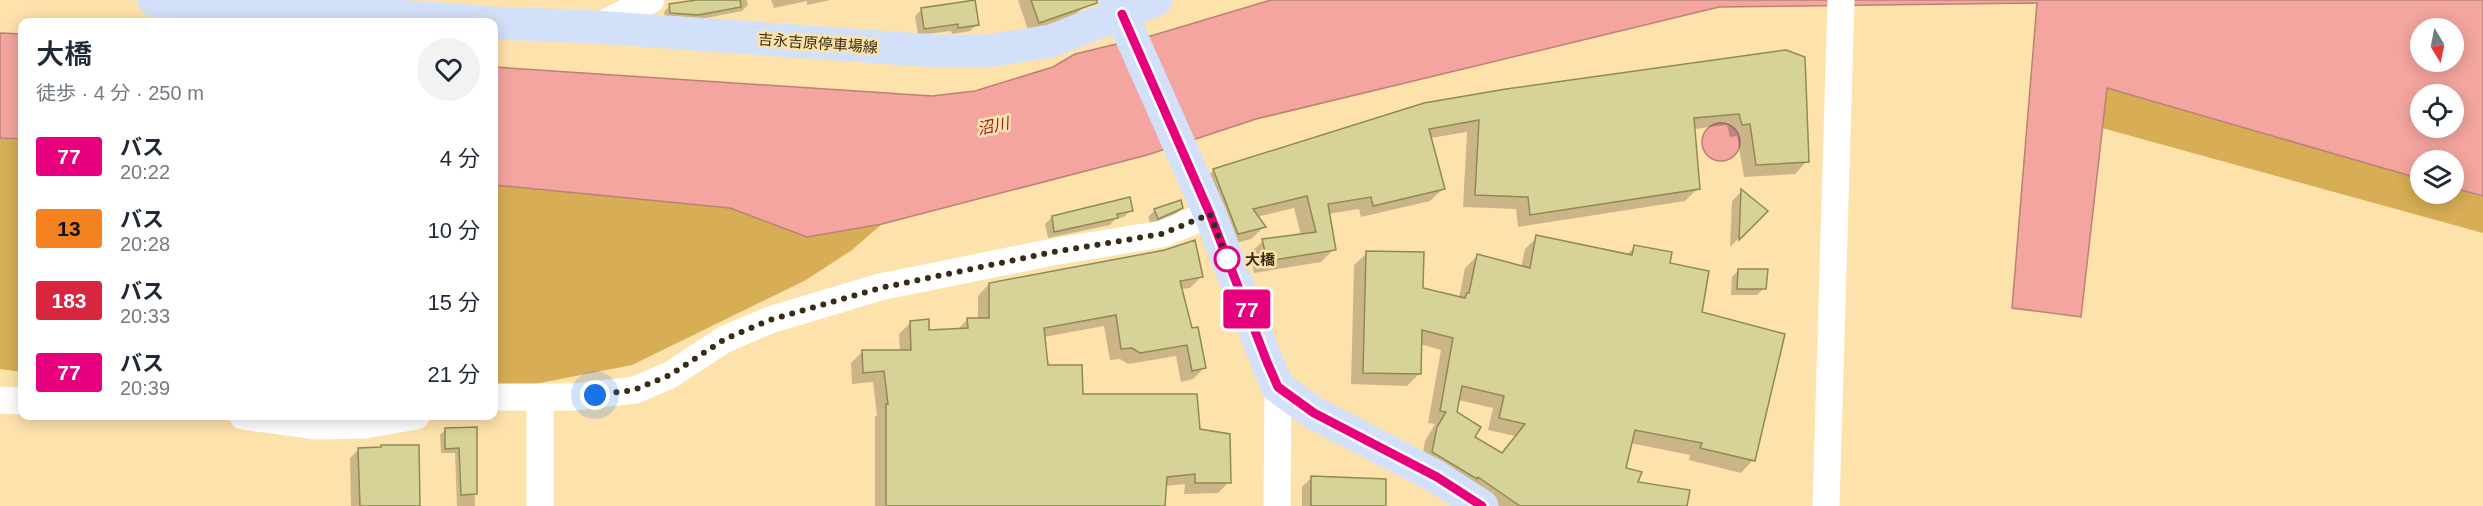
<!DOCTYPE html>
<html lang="ja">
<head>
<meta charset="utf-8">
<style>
	:root { --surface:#fff; --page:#f2f2f3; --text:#1f2937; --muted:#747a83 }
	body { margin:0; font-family:Helvetica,"Noto Sans JP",sans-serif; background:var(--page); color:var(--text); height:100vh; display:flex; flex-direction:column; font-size:22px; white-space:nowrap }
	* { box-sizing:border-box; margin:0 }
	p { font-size:20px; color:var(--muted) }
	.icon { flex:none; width:33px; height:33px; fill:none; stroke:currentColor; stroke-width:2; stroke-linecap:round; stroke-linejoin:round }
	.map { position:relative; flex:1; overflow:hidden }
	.details { position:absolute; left:18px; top:18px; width:480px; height:402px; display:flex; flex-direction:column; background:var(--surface); border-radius:12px; box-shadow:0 3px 15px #0003 }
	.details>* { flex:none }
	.badge { padding:0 12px; border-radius:4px; font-size:21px; line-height:39px }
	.needle { width:39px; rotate:170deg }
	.buttons { position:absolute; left:2410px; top:18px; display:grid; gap:12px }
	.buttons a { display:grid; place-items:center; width:54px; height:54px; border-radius:50%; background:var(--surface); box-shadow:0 3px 15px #0003; font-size:30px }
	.you { position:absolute; width:30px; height:30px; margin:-15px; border:4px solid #fff; border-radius:50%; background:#1a73e8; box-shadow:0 0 0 9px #1a73e833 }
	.map>.badge { position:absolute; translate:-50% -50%; box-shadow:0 0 0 3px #fff }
	.round { display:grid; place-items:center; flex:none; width:63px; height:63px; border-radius:32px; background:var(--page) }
	.summary { display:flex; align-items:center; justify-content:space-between; height:102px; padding:0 18px }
	h1 { font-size:28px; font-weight:600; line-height:45px }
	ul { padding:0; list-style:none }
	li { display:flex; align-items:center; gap:18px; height:72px; padding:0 18px }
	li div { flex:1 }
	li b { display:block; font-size:22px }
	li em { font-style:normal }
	li .badge { min-width:66px; font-weight:700; text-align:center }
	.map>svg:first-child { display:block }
	.green { fill:#d7ae55 }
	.water { fill:#f4a59f; stroke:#bb8176; stroke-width:1.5; fill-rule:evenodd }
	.shadow { fill:#0003; fill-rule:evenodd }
	.building { fill:#d7d398; stroke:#8f8a52; stroke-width:1.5; fill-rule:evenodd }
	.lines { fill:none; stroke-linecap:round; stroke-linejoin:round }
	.minor { stroke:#fff; stroke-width:27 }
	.major { stroke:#d3e0f9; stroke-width:33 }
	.line-casing { stroke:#fff; stroke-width:14 }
	.line { stroke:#e6007e; stroke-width:9 }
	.walk { stroke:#372c16; stroke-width:6; stroke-dasharray:0 10.8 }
	.stop-dot { fill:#fff; stroke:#e6007e; stroke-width:3 }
	.labels { text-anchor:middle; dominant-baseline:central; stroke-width:5; stroke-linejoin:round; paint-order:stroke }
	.street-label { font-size:15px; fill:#372c16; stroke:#fee2ab }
	.stop-label { font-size:15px; font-weight:bold; fill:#372c16; stroke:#fee2ab; text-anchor:start }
	.water-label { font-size:16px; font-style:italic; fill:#931f24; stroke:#fee2ab }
</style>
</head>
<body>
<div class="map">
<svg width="2483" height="506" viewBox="0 0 2483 506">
	<rect width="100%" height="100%" fill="#fee2ab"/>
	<g class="green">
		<polygon points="2106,88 2421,179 2421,194 2454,194 2454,188 2483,197 2483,233 2102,128"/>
		<polygon points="0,138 22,140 22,372 0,369"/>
		<polygon points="494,185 730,208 807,237 882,224 852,250 806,280 632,365 494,392"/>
	</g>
	<g class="water">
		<path d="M1271,0H2483V196L2454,188V160H2421V179L2107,88L2081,317L2012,308L2037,3L1719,7L1256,119L1147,155L882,224L807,237L730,208L494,185V67L932,96L975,91L1053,67L1075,54L1154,35ZM2421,28H2454V62H2421ZM2421,94H2454V128H2421Z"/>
		<polygon points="0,33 22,34 22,139 0,138"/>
		<circle cx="1721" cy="142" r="19"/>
	</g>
	<g class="shadow">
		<polygon points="700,0 747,0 748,5 742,11 691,21 665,19 664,12 670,6"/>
		<polygon points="771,0 830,0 807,5 807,1 774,8"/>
		<polygon points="1018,0 1080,0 1083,7 1073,18 1029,33"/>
		<polygon points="922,9 977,24 970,31 952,34 951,31 918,35 915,16"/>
		<polygon points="1786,52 1807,161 1795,174 1744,177 1737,136 1730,137 1727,125 1694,129 1698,188 1685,201 1518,227 1516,209 1463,207 1467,132 1430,138 1443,189 1430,201 1361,217 1359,209 1328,214 1334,249 1321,262 1254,273 1250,253 1263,241 1301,235 1294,208 1257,217 1264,227 1251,239 1225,246 1201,182 1214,170"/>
		<polygon points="1742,191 1766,211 1730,247 1732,201"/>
		<polygon points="1182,208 1175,215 1151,224 1148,217 1155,210"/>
		<polygon points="1131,210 1124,217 1115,219 1110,225 1048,238 1045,224 1052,217"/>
		<path d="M1537,237L1626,255L1635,247L1668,264L1700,313L1753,460L1741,473L1689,460L1690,455L1630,443L1624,469L1636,484L1686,506H1490L1421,464L1425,441L1435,424L1428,423L1441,350L1420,344L1419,374L1407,386L1351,384L1354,265L1367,253L1421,289L1459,298L1465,268L1477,256L1521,268L1525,249ZM1458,400L1493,408L1488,430L1515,436L1500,454L1473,438L1455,413Z"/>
		<polygon points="1739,270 1764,288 1757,295 1731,295 1732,277"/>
		<polygon points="1202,276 1190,288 1181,289 1204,368 1193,379 1181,382 1176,356 1128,364 1120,359 1110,360 1104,326 1044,337 1046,367 1082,395 1198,430 1229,482 1218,493 1184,494 1185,484 1165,486 1163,506 875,506 875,417 877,415 873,382 852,384 851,363 863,351 900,352 899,334 911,322 928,331 957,330 968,319 978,319 978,296 989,284"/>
		<polygon points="445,430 474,461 475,506 457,506 455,453 441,453 440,435"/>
		<polygon points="359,449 419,506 351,506 350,458"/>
		<polygon points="1311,478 1384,506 1302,506 1302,487"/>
	</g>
	<g class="building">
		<polygon points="696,0 740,0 741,7 698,15 670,13 669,4"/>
		<polygon points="975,0 979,25 958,28 958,24 924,29 921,8"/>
		<polygon points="1031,0 1097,0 1097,3 1039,23"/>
		<polygon points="1786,50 1805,57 1809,162 1756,165 1750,124 1742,125 1739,114 1694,118 1700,189 1530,215 1528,197 1475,195 1479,120 1429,129 1445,189 1373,206 1371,197 1328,204 1336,250 1267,261 1262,239 1316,232 1307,196 1253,209 1266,227 1238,234 1213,169 1424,103 1506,89"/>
		<polygon points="1741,189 1768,211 1739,240"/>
		<polygon points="1130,197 1133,211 1117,214 1118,218 1054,232 1052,216"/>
		<polygon points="1181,200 1183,208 1158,219 1154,209"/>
		<path d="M1536,235L1632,255L1634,245L1672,252L1670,263L1709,271L1702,312L1785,334L1755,461L1700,448L1702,443L1635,430L1626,468L1642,472L1638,482L1690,490L1687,506H1520L1478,477L1477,479L1432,452L1437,427L1446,412L1440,411L1453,338L1422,330L1421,374L1363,373L1366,251L1424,252L1423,288L1465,298L1467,293H1469L1477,254L1530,268ZM1462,386L1504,396L1499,418L1525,424L1502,453L1475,437L1481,427L1457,412Z"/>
		<polygon points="1195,240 1203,277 1180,281 1192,328 1198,327 1206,368 1192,371 1187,345 1140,353 1132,348 1121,349 1116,315 1044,328 1048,365 1082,365 1083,394 1197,394 1200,429 1230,434 1231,483 1195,483 1195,474 1167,477 1165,506 886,506 886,404 888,404 884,371 863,373 862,350 911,350 910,321 929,319 929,330 968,328 967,318 989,318 989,283 1165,250"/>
		<polygon points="1738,269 1768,269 1766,289 1737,289"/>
		<polygon points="477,427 477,494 461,495 459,448 445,449 445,428"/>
		<polygon points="381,445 419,445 420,506 360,506 358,448 381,447"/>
		<polygon points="1311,476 1386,479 1386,506 1311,506"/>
	</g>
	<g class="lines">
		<g class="minor">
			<polyline points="596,27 651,0"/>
			<polyline points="494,397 575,397 635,390 670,375 725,339 770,320 880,287 1053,252 1162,234 1210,214"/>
			<polyline points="0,400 22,401"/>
			<polyline points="243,416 315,426 365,425 416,416"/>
			<polyline points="540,506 540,398"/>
			<polyline points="1277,506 1278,387"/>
			<polyline points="1826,506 1841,0"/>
		</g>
		<g class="major">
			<polyline points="154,0 485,22"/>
			<polyline points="1115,0 1210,214 1267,362 1278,387 1314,413 1437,477 1482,506"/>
			<polyline points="494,23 596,27 936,51 987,51 1051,41 1156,0"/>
		</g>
	</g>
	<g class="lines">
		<g class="line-casing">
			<polyline id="line" points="1122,14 1210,214 1267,362 1278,387 1314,413 1437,477 1482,506"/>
		</g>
		<use href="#line" class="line"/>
		<polyline class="walk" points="595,395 634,390 670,375 725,339 770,320 880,288 1053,252 1162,234 1210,214 1227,259"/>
	</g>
	<circle class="stop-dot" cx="1227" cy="259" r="12"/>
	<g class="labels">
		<g class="street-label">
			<text transform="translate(818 43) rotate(4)">吉永吉原停車場線</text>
		</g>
		<g class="stop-label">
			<text x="1245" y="259">大橋</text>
		</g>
		<g class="water-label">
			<text transform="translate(993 126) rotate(-12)">沼川</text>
		</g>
	</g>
</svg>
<div class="buttons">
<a><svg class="needle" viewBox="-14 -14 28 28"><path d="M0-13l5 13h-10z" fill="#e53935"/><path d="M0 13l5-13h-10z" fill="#747a83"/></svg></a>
<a><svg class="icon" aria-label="locate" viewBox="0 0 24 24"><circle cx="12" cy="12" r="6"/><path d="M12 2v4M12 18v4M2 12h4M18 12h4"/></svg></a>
<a><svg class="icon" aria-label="layers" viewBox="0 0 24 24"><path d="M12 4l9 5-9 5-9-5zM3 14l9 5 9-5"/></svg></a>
</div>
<div class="you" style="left:595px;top:395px"></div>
<b class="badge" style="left:1247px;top:309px;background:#e6007e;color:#fff">77</b>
<section class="details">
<div class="summary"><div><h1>大橋</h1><p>徒歩 · 4 分 · 250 m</p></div><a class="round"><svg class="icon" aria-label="heart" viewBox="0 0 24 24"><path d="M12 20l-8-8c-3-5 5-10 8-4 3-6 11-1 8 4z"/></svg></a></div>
<ul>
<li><span class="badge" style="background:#e6007e;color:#fff">77</span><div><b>バス</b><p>20:22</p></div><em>4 分</em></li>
<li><span class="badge" style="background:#f58220;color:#111">13</span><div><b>バス</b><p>20:28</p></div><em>10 分</em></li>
<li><span class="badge" style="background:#d7263d;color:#fff">183</span><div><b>バス</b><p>20:33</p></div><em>15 分</em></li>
<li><span class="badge" style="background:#e6007e;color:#fff">77</span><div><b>バス</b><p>20:39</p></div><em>21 分</em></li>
</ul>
</section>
</div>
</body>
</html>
